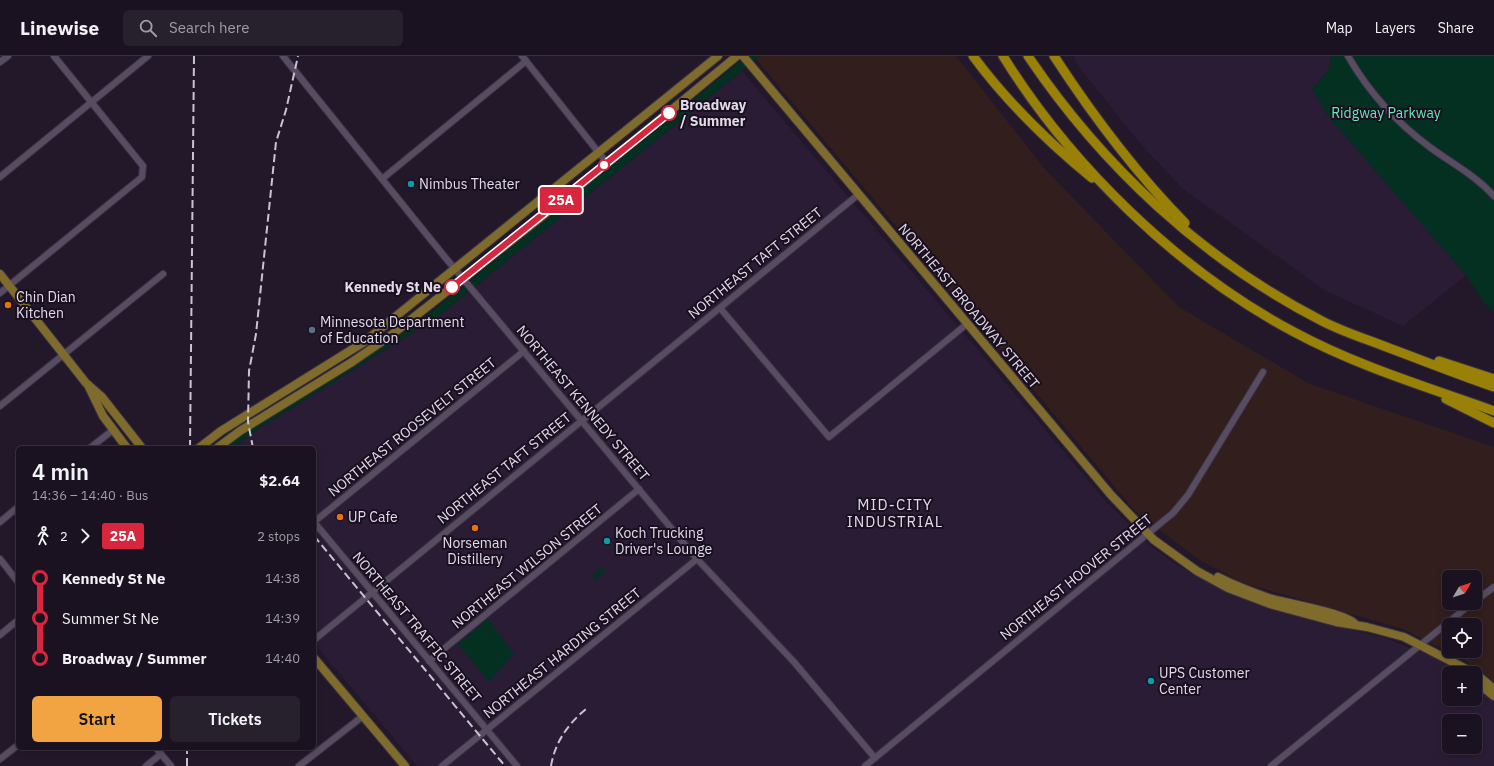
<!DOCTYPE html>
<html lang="en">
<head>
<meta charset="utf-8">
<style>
	:root { --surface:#1a1220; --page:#27202d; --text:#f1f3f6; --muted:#9f9ea5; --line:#38323e; --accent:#f3a442 }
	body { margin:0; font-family:"IBM Plex Sans",sans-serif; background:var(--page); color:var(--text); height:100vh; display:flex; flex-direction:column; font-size:15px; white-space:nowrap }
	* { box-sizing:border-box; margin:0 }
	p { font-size:13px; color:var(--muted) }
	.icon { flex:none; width:22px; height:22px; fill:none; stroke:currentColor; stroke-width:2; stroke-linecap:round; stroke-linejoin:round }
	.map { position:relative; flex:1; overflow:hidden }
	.sheet { position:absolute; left:16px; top:390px; width:300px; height:304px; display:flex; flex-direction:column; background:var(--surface); border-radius:6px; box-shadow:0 2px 6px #0003,0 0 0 1px var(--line) }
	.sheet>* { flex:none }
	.badge { padding:0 8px; border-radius:3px; font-size:14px; line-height:26px }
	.needle { width:26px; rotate:51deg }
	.fabs { position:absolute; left:1442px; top:514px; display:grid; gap:8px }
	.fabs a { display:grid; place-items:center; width:40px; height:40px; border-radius:6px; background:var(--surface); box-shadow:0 2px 6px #0003,0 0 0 1px var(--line); font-size:20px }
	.map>.badge { position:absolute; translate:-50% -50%; box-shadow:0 0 0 2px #fff }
	.legs { display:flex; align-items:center; gap:6px; height:44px; padding:0 16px; font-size:13px }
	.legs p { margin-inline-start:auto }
	.headline { display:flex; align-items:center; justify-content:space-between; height:68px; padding:0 16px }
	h1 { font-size:22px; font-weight:600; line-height:30px }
	.action { display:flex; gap:8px; margin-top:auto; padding:8px 16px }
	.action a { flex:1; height:46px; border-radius:6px; background:var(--accent); color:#111; font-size:16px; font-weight:600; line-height:46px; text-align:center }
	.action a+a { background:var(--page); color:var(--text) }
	ul { padding:0 16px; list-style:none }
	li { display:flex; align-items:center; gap:14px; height:40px; font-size:15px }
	li i { display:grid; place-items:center; width:6px; height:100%; margin:0 5px; background:currentColor }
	li i::after { content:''; width:10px; height:10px; margin:-5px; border:3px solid; border-radius:50%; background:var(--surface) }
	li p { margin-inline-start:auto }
	li:first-child i { background:linear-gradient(#0000 50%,currentColor 0) }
	li:last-child i { background:linear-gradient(currentColor 50%,#0000 0) }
	header { display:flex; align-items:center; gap:24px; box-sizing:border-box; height:56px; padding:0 20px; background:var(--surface); border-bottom:1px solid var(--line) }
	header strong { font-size:19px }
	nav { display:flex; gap:22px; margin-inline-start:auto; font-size:14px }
	.search { width:280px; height:36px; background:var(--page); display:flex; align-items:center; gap:10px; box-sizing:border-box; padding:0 14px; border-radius:6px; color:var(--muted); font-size:15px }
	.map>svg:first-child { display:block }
	.commercial { fill:#311e1d; fill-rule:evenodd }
	.built { fill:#2a1c34; fill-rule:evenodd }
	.green { fill:#033021 }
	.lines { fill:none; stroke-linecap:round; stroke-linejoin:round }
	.minor-casing { stroke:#3a3341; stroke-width:8 }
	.major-casing { stroke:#3a3341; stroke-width:10 }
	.highway-casing { stroke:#3a3341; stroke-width:11 }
	.minor { stroke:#574c61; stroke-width:6 }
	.major { stroke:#7f6b2b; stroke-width:8 }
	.highway { stroke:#998007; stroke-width:9 }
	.rail { stroke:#cac3d0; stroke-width:2; stroke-dasharray:8 4; stroke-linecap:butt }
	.line-1-casing { stroke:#fff; stroke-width:9 }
	.line-1 { stroke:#d7263d; stroke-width:6 }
	.stop-1-dot { fill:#fff; stroke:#d7263d; stroke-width:2 }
	.culture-dot { fill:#0f9aa8; stroke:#190f20; stroke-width:1.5 }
	.food-dot { fill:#e8710a; stroke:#190f20; stroke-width:1.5 }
	.service-dot { fill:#5c6f8a; stroke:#190f20; stroke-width:1.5 }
	.labels { text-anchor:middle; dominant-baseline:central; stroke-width:4; stroke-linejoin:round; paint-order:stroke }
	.stop-label { font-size:14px; font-weight:bold; fill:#e1dbe7; stroke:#190f20; text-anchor:start }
	.park-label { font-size:14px; fill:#6be6b4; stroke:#190f20 }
	.poi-label { font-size:14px; fill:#e1dbe7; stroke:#190f20; text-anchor:start }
	.street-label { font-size:14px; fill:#e1dbe7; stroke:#190f20 }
	.neighbourhood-label { font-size:15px; letter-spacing:1px; fill:#e1dbe7; stroke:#190f20 }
</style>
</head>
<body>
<header>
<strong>Linewise</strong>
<div class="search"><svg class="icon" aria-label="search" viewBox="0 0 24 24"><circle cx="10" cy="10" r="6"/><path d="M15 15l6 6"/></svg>Search here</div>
<nav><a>Map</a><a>Layers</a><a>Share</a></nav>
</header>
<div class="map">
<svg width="1494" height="710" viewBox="0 0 1494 710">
	<rect width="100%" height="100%" fill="#22182a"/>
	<path class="commercial" d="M760,0H956L1044,112L1179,251L1310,328L1494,391V628L1461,602L1403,573L1243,527L1199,504L1135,455L756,3ZM1449,521H1475V547H1449ZM1449,569H1475V595H1449Z"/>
	<g class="built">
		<polygon points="1073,0 1330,0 1331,4 1328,15 1312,33 1328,60 1466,219 1403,270 1326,235 1182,132 1138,85 1079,11"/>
		<path d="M742,15L1108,448L1148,488L1177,509L1234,540L1276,554L1385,582L1438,603L1456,615L1460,617H1449V643H1475V628L1494,646V710H417L314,587V392H233L254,376L436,262ZM1449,665H1475V691H1449Z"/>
	</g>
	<g class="green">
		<polygon points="747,0 760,0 436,262 254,376 233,392 223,392 373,298 419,266"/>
		<path d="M1330,0H1494V256L1485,248L1466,219L1328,60L1312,33C1320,24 1334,13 1330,0Z"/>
		<polygon points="602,511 606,515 595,524 592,519"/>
		<polygon points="488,563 514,598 489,626 458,588"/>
	</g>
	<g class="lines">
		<g class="minor-casing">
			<g id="minor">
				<polyline points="283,0 444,200 697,503 794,606 875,702"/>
				<polyline points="522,0 607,107"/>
				<path d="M1348,0C1369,37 1397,67 1431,92C1453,108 1476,120 1494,140"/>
				<polyline points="0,6 8,0"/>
				<polyline points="0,121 148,0"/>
				<polyline points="382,123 526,5"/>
				<polyline points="0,237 142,121 143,110 54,0"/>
				<polyline points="720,252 829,381 968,267"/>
				<polyline points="0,350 163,218"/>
				<polyline points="90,392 113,374"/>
				<polyline points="0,466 18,451"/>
				<polyline points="314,466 517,710"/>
				<polyline points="314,466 524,295"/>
				<polyline points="0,503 18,526"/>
				<polyline points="1475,545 1494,531"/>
				<polyline points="0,579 18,564"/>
				<polyline points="314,584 859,138"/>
				<polyline points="429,605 639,433"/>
				<polyline points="156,692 171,710"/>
				<polyline points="0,703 18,689"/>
				<polyline points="146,710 161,698"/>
				<polyline points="299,710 363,660"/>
				<polyline points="442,710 697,503"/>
				<polyline points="865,710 1173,457 1188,439 1263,316"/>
				<polyline points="1271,710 1472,547"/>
			</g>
		</g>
		<g class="major-casing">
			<g id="major">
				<polyline points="743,0 1111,439 1154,484 1197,515 1228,532 1270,548 1336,566 1367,571 1404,581 1474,617"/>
				<polyline points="0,218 86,327 102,341 142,392"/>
				<polyline points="88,329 103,360 127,392"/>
				<polyline points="199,392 221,375 364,286 718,0"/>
				<polyline points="217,392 240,375 352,306 390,280 545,158 737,0"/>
				<path d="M1218,521C1234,529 1252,536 1269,542C1286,547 1346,557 1355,568"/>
				<polyline points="314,602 405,710"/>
				<polyline points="1475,617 1494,633"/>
				<polyline points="1475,625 1494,640"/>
			</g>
		</g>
		<g class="highway-casing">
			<g id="highway">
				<path d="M973,0C1007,46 1048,86 1092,122"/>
				<path d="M1003,0C1071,110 1179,215 1294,276C1357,310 1427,331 1494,355"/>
				<path d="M1028,0C1102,110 1203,204 1322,265C1343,276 1366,283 1389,292C1424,305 1459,319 1494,331"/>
				<path d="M1054,0C1093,60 1135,116 1185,167"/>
				<polyline points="1439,305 1494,323"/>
				<polyline points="1446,343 1494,367"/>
			</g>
		</g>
		<use href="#minor" class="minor"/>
		<use href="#major" class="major"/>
		<use href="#highway" class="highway"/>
		<g class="rail">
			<polyline points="190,392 194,0"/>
			<polyline points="253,392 248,366 249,315 256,278 276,86 286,54 298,0"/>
			<polyline points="314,480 505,710"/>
			<polyline points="187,710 187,692"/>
			<path d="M551,710C555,686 568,668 586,653"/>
		</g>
	</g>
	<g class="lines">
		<g class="line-1-casing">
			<polyline id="line-1" points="452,231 669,57"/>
		</g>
		<use href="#line-1" class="line-1"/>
	</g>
	<g class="stop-1-dot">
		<circle cx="669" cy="57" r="7"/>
		<circle cx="604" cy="109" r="5"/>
		<circle cx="452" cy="231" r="7"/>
	</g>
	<g class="culture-dot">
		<circle cx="411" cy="128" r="4"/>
		<circle cx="607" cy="485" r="4"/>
		<circle cx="1151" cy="625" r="4"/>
	</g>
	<g class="food-dot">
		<circle cx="8" cy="249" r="4"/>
		<circle cx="340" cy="461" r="4"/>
		<circle cx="475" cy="472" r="4"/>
	</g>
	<circle class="service-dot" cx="312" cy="274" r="4"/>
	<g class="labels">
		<g class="stop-label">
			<text x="680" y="49">Broadway<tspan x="680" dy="16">/ Summer</tspan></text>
			<text x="441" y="231" text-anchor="end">Kennedy St Ne</text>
		</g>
		<g class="park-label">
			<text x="1386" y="57">Ridgway Parkway</text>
		</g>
		<g class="poi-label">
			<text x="419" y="128">Nimbus Theater</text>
			<text x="16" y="241">Chin Dian<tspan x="16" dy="16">Kitchen</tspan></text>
			<text x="320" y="266">Minnesota Department<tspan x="320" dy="16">of Education</tspan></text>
			<text x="348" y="461">UP Cafe</text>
			<text x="615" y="477">Koch Trucking<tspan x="615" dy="16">Driver's Lounge</tspan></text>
			<text x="475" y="487" text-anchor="middle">Norseman<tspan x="475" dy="16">Distillery</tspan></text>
			<text x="1159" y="617">UPS Customer<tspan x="1159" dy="16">Center</tspan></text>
		</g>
		<g class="street-label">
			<text transform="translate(755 207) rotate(-39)">NORTHEAST TAFT STREET</text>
			<text transform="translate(969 250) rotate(50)">NORTHEAST BROADWAY STREET</text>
			<text transform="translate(583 347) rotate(50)">NORTHEAST KENNEDY STREET</text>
			<text transform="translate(412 371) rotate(-39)">NORTHEAST ROOSEVELT STREET</text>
			<text transform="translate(504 412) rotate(-39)">NORTHEAST TAFT STREET</text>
			<text transform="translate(527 510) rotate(-39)">NORTHEAST WILSON STREET</text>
			<text transform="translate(1076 521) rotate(-39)">NORTHEAST HOOVER STREET</text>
			<text transform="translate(417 571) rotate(50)">NORTHEAST TRAFFIC STREET</text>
			<text transform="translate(562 597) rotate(-39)">NORTHEAST HARDING STREET</text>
		</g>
		<g class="neighbourhood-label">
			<text x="895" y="448">MID-CITY<tspan x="895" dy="17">INDUSTRIAL</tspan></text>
		</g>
	</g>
</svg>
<div class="fabs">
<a><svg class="needle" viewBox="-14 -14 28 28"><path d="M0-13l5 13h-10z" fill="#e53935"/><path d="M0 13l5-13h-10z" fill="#9f9ea5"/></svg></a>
<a><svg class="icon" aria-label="locate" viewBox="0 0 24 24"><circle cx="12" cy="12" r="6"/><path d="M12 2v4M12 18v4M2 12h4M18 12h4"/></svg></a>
<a>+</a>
<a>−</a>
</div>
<b class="badge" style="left:561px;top:144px;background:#d7263d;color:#fff">25A</b>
<section class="sheet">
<div class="headline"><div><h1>4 min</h1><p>14:36 – 14:40 · Bus</p></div><b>$2.64</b></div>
<div class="legs"><svg class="icon" aria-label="walk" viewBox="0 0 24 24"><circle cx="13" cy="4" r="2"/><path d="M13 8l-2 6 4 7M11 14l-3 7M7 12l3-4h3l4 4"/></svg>2<svg class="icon" aria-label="forward" viewBox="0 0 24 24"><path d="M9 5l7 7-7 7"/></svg><b class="badge" style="background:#d7263d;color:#fff">25A</b><p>2 stops</p></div>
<ul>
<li><i style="color:#d7263d"></i><b>Kennedy St Ne</b><p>14:38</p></li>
<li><i style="color:#d7263d"></i><span>Summer St Ne</span><p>14:39</p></li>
<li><i style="color:#d7263d"></i><b>Broadway / Summer</b><p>14:40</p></li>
</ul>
<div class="action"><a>Start</a><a>Tickets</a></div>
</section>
</div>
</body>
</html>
